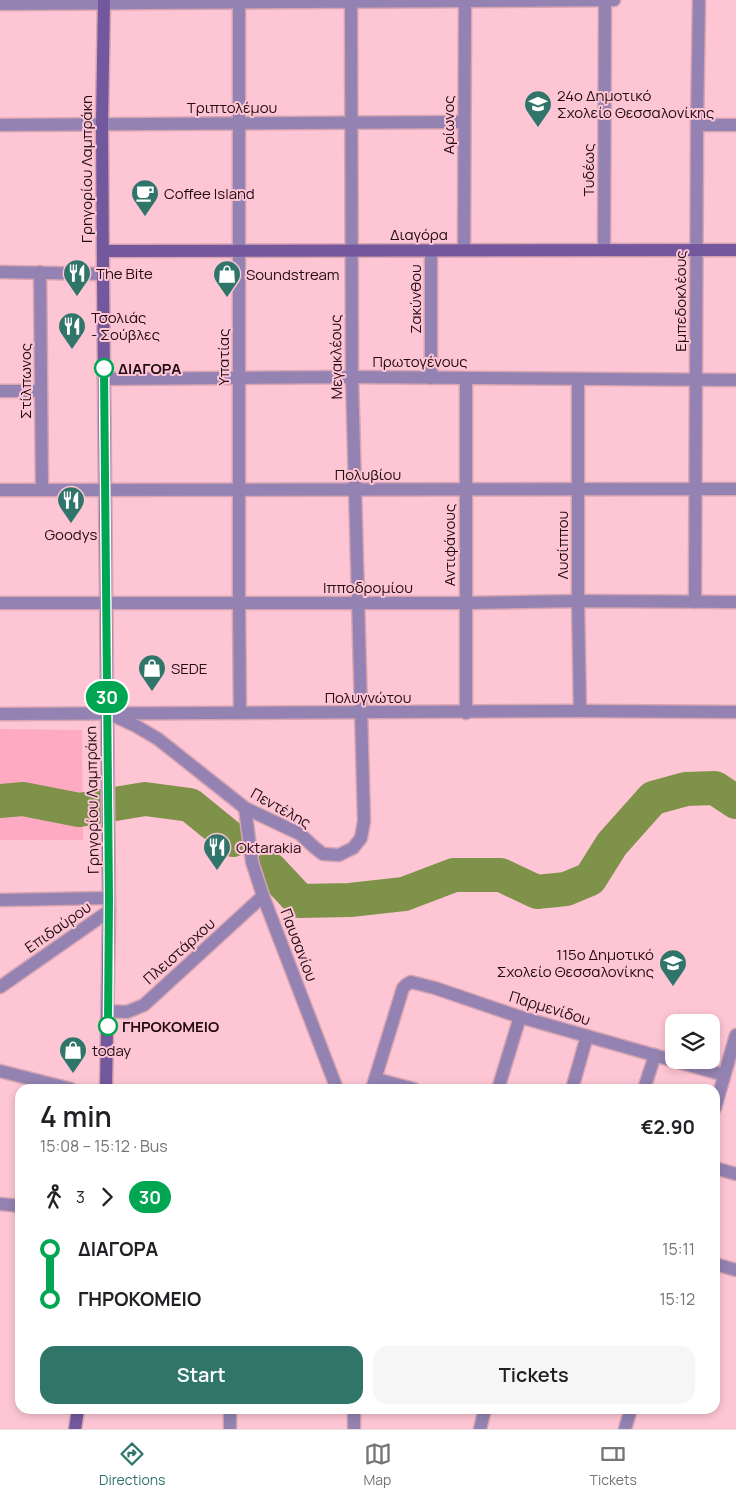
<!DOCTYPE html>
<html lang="en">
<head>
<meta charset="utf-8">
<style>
	:root { --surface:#fff; --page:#f6f6f6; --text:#202124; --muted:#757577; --line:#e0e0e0; --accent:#30756a }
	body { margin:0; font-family:Manrope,sans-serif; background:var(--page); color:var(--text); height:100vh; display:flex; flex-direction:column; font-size:19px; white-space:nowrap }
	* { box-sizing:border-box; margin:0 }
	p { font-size:16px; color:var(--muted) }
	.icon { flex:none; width:28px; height:28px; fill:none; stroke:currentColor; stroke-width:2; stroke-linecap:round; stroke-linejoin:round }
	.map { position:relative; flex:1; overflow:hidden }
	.drawer { position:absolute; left:15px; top:1084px; width:705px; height:330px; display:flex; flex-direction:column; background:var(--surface); border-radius:15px; box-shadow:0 2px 8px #0003 }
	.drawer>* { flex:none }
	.badge { padding:0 10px; border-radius:16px; font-size:18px; line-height:32px }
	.tools { position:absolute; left:665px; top:1014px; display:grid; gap:10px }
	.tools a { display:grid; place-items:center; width:55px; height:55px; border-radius:10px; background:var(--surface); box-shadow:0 2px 8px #0003; font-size:25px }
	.map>.badge { position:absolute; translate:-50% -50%; box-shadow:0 0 0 2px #fff }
	.legs { display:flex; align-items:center; gap:8px; height:55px; padding:0 25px; font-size:16px }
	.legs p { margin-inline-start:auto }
	.head { display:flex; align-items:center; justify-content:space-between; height:85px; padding:0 25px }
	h1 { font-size:28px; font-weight:600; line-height:38px }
	.action { display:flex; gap:10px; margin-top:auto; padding:10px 25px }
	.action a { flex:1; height:58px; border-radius:15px; background:var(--accent); color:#fff; font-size:20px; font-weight:600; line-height:58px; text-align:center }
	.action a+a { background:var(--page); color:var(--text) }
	ul { padding:0 25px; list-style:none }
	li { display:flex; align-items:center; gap:18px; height:50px; font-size:19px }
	li i { display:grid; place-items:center; width:8px; height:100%; margin:0 6px; background:currentColor }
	li i::after { content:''; width:12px; height:12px; margin:-6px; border:4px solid; border-radius:50%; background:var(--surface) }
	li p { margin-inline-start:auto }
	li:first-child i { background:linear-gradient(#0000 50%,currentColor 0) }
	li:last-child i { background:linear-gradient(currentColor 50%,#0000 0) }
	.tab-bar { display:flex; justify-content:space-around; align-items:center; height:70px; border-top:1px solid var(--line); background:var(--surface); font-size:14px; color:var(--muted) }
	.tab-bar a { display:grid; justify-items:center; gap:2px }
	.tab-bar .active { color:var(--accent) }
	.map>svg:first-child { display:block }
	.green { fill:#fdaac2 }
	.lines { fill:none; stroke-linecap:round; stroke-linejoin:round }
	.river { stroke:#7f9249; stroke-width:34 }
	.pedestrian-casing { stroke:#d7a4b2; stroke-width:15 }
	.minor-casing { stroke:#d7a4b2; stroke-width:15 }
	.tertiary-casing { stroke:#d7a4b2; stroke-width:15 }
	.secondary-casing { stroke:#d7a4b2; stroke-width:15 }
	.pedestrian { stroke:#9483b2; stroke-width:12 }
	.minor { stroke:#9483b2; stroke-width:12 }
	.tertiary { stroke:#9483b2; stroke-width:12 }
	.secondary { stroke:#74589d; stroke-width:12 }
	.line-1-casing { stroke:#fff; stroke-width:11 }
	.line-1 { stroke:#00a651; stroke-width:8 }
	.stop-1-dot { fill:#fff; stroke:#00a651; stroke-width:2.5 }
	.labels { text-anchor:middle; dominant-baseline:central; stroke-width:4; stroke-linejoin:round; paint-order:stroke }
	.poi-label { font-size:15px; fill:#230b13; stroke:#fec6d5; text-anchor:start }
	.street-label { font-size:15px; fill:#230b13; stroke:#fec6d5 }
	.stop-label { font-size:15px; font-weight:bold; fill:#230b13; stroke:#fec6d5; text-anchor:start }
</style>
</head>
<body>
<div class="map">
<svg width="736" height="1429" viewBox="0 0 736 1429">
	<rect width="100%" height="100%" fill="#fec6d5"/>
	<polygon class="green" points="0,729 82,730 83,840 0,840"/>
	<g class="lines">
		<g class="river">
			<polyline points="0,801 23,799 79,810 145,799 190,805 233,840"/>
			<polyline points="270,869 300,901 350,900 404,894 454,875 501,875 537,892 566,889 590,879 612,844 653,798 686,789 715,788 736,802"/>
		</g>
		<g class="pedestrian-casing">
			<polyline id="pedestrian" points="604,250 605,0"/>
		</g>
		<g class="minor-casing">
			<g id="minor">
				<polyline points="239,0 239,604 240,713"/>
				<polyline points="0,4 614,0"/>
				<polyline points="0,125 464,122"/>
				<polyline points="697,125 736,125"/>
				<polyline points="464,250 465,0"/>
				<polyline points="40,272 42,490"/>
				<polyline points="431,378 431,250"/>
				<polyline points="104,379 352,377 736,380"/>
				<polyline points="578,379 578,601 580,711"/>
				<polyline points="0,391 41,391"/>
				<polyline points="0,490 736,489"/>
				<polyline points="695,602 697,125 699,0"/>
				<polyline points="0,603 466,603 578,601 736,602"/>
				<polyline points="108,713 136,726 158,739 245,808 300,834 314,847 323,854 339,855 353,848 361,838 364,821 352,377 351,0"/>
				<polyline points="466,713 466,378"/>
				<polyline points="0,714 580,711 736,712"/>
				<polyline points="245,808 252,862 263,896 337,1089"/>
				<polyline points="0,900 109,898"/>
				<polyline points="108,1011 127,1012 144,1005 263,896"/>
				<polyline points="0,1071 71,1089"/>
				<polyline points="376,1079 414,1089"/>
				<polyline points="372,1089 403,988 406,985 411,982 435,988 520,1017 724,1075"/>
				<polyline points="498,1089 520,1017"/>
				<polyline points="572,1089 587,1036"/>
				<polyline points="644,1089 655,1055"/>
				<polyline points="715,1108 736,1035"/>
				<polyline points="715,1168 736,1174"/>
				<polyline points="0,1204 20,1206"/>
				<polyline points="715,1264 736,1270"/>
				<polyline points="230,1409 230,1429"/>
				<polyline points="354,1409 354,1429"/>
				<polyline points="480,1429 485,1409"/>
				<polyline points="625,1429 631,1409"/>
			</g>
		</g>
		<g class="tertiary-casing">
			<g id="tertiary">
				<polyline points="0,272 103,274"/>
				<polyline points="0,987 109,911"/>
			</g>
		</g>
		<g class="secondary-casing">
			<g id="secondary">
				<polyline points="104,0 102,124 103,274 109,911 106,1089"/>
				<polyline points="103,251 736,250"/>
				<polyline points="75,1429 78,1409"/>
			</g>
		</g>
		<use href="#pedestrian" class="pedestrian"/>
		<use href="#minor" class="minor"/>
		<use href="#tertiary" class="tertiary"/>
		<use href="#secondary" class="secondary"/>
	</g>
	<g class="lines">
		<g class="line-1-casing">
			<polyline id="line-1" points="104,368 109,898 108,1026"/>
		</g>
		<use href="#line-1" class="line-1"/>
	</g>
	<defs>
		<g id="school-pin" transform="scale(1.4375)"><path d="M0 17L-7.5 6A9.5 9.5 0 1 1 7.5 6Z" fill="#30756a" stroke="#fec6d5"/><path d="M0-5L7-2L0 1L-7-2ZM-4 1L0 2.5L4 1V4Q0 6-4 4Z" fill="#fff"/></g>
		<g id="cafe-pin" transform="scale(1.4375)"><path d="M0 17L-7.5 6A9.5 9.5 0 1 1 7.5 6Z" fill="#30756a" stroke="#fec6d5"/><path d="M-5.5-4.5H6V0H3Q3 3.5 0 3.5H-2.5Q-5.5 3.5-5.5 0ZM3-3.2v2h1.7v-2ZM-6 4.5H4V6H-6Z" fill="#fff"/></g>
		<g id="restaurant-pin" transform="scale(1.4375)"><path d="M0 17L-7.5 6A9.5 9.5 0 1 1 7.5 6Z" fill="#30756a" stroke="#fec6d5"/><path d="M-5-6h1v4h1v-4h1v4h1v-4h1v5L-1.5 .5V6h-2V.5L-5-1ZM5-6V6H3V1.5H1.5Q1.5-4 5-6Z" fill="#fff"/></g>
		<g id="shop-pin" transform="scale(1.4375)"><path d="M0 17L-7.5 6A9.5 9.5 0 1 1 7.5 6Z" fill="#30756a" stroke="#fec6d5"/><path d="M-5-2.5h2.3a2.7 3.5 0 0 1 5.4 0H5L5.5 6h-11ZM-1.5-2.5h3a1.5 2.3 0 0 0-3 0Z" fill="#fff"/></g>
	</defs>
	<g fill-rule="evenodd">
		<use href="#school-pin" x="538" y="104"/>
		<use href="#cafe-pin" x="145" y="193"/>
		<use href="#restaurant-pin" x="77" y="273"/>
		<use href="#shop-pin" x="227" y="274"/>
		<use href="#restaurant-pin" x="72" y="326"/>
		<use href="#restaurant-pin" x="71" y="500"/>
		<use href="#shop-pin" x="152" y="668"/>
		<use href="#restaurant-pin" x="217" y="847"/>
		<use href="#school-pin" x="673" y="963"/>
		<use href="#shop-pin" x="73" y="1050"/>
	</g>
	<g class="stop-1-dot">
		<circle cx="104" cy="368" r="9"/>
		<circle cx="108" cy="1026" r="9"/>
	</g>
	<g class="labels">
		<g class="poi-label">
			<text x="557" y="95">24ο Δημοτικό<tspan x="557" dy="17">Σχολείο Θεσσαλονίκης</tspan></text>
			<text x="164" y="193">Coffee Island</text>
			<text x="96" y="273">The Bite</text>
			<text x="246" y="274">Soundstream</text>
			<text x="91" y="317">Τσολιάς<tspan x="91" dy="17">- Σούβλες</tspan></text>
			<text x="71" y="534" text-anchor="middle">Goodys</text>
			<text x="171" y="668">SEDE</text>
			<text x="236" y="847">Oktarakia</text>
			<text x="654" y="954" text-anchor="end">115o Δημοτικό<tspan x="654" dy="17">Σχολείο Θεσσαλονίκης</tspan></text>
			<text x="92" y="1050">today</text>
		</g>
		<g class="street-label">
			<text x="232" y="107">Τριπτολέμου</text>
			<text transform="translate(448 125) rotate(-90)">Αρίωνος</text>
			<text transform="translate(86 169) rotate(-90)">Γρηγορίου Λαμπράκη</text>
			<text transform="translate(588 170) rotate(-90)">Τυδέως</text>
			<text x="419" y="234">Διαγόρα</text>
			<text transform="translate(415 299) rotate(-90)">Ζακύνθου</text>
			<text transform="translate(680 301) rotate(-90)">Εμπεδοκλέους</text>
			<text transform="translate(223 357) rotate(-90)">Υπατίας</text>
			<text transform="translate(336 357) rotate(-91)">Μεγακλέους</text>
			<text x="420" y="361">Πρωτογένους</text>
			<text transform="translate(25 381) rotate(-90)">Στίλπωνος</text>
			<text x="368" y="474">Πολυβίου</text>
			<text transform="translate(449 545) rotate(-90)">Αντιφάνους</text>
			<text transform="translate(562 545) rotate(-90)">Λυσίππου</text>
			<text x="368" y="587">Ιπποδρομίου</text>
			<text x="368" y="697">Πολυγνώτου</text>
			<text transform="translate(92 800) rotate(-91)">Γρηγορίου Λαμπράκη</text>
			<text transform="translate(281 808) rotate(29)">Πεντέλης</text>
			<text transform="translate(58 927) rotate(-35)">Επιδαύρου</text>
			<text transform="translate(299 945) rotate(69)">Παυσανίου</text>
			<text transform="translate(179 951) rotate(-42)">Πλειστάρχου</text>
			<text transform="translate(550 1008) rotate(17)">Παρμενίδου</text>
		</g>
		<g class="stop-label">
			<text x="118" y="368">ΔΙΑΓΟΡΑ</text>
			<text x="122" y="1026">ΓΗΡΟΚΟΜΕΙΟ</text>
		</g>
	</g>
</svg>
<div class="tools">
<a><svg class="icon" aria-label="layers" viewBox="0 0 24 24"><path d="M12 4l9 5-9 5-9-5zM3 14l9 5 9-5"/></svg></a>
</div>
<b class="badge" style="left:107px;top:697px;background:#00a651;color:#fff">30</b>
<section class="drawer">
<div class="head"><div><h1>4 min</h1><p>15:08 – 15:12 · Bus</p></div><b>€2.90</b></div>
<div class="legs"><svg class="icon" aria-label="walk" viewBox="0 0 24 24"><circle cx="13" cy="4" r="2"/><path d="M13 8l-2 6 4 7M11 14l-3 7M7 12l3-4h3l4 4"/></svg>3<svg class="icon" aria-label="forward" viewBox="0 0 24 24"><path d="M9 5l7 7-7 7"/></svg><b class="badge" style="background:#00a651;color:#fff">30</b></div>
<ul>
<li><i style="color:#00a651"></i><b>ΔΙΑΓΟΡΑ</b><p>15:11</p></li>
<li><i style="color:#00a651"></i><b>ΓΗΡΟΚΟΜΕΙΟ</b><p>15:12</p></li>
</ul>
<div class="action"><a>Start</a><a>Tickets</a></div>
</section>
</div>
<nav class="tab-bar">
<a class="active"><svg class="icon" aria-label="directions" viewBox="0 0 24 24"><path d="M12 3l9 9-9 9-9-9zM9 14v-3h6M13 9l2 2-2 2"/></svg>Directions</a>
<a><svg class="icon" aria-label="map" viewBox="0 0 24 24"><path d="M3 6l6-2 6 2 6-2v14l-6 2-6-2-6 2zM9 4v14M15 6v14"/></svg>Map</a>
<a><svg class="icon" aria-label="tickets" viewBox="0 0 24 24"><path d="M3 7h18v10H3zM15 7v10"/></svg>Tickets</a>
</nav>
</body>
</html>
